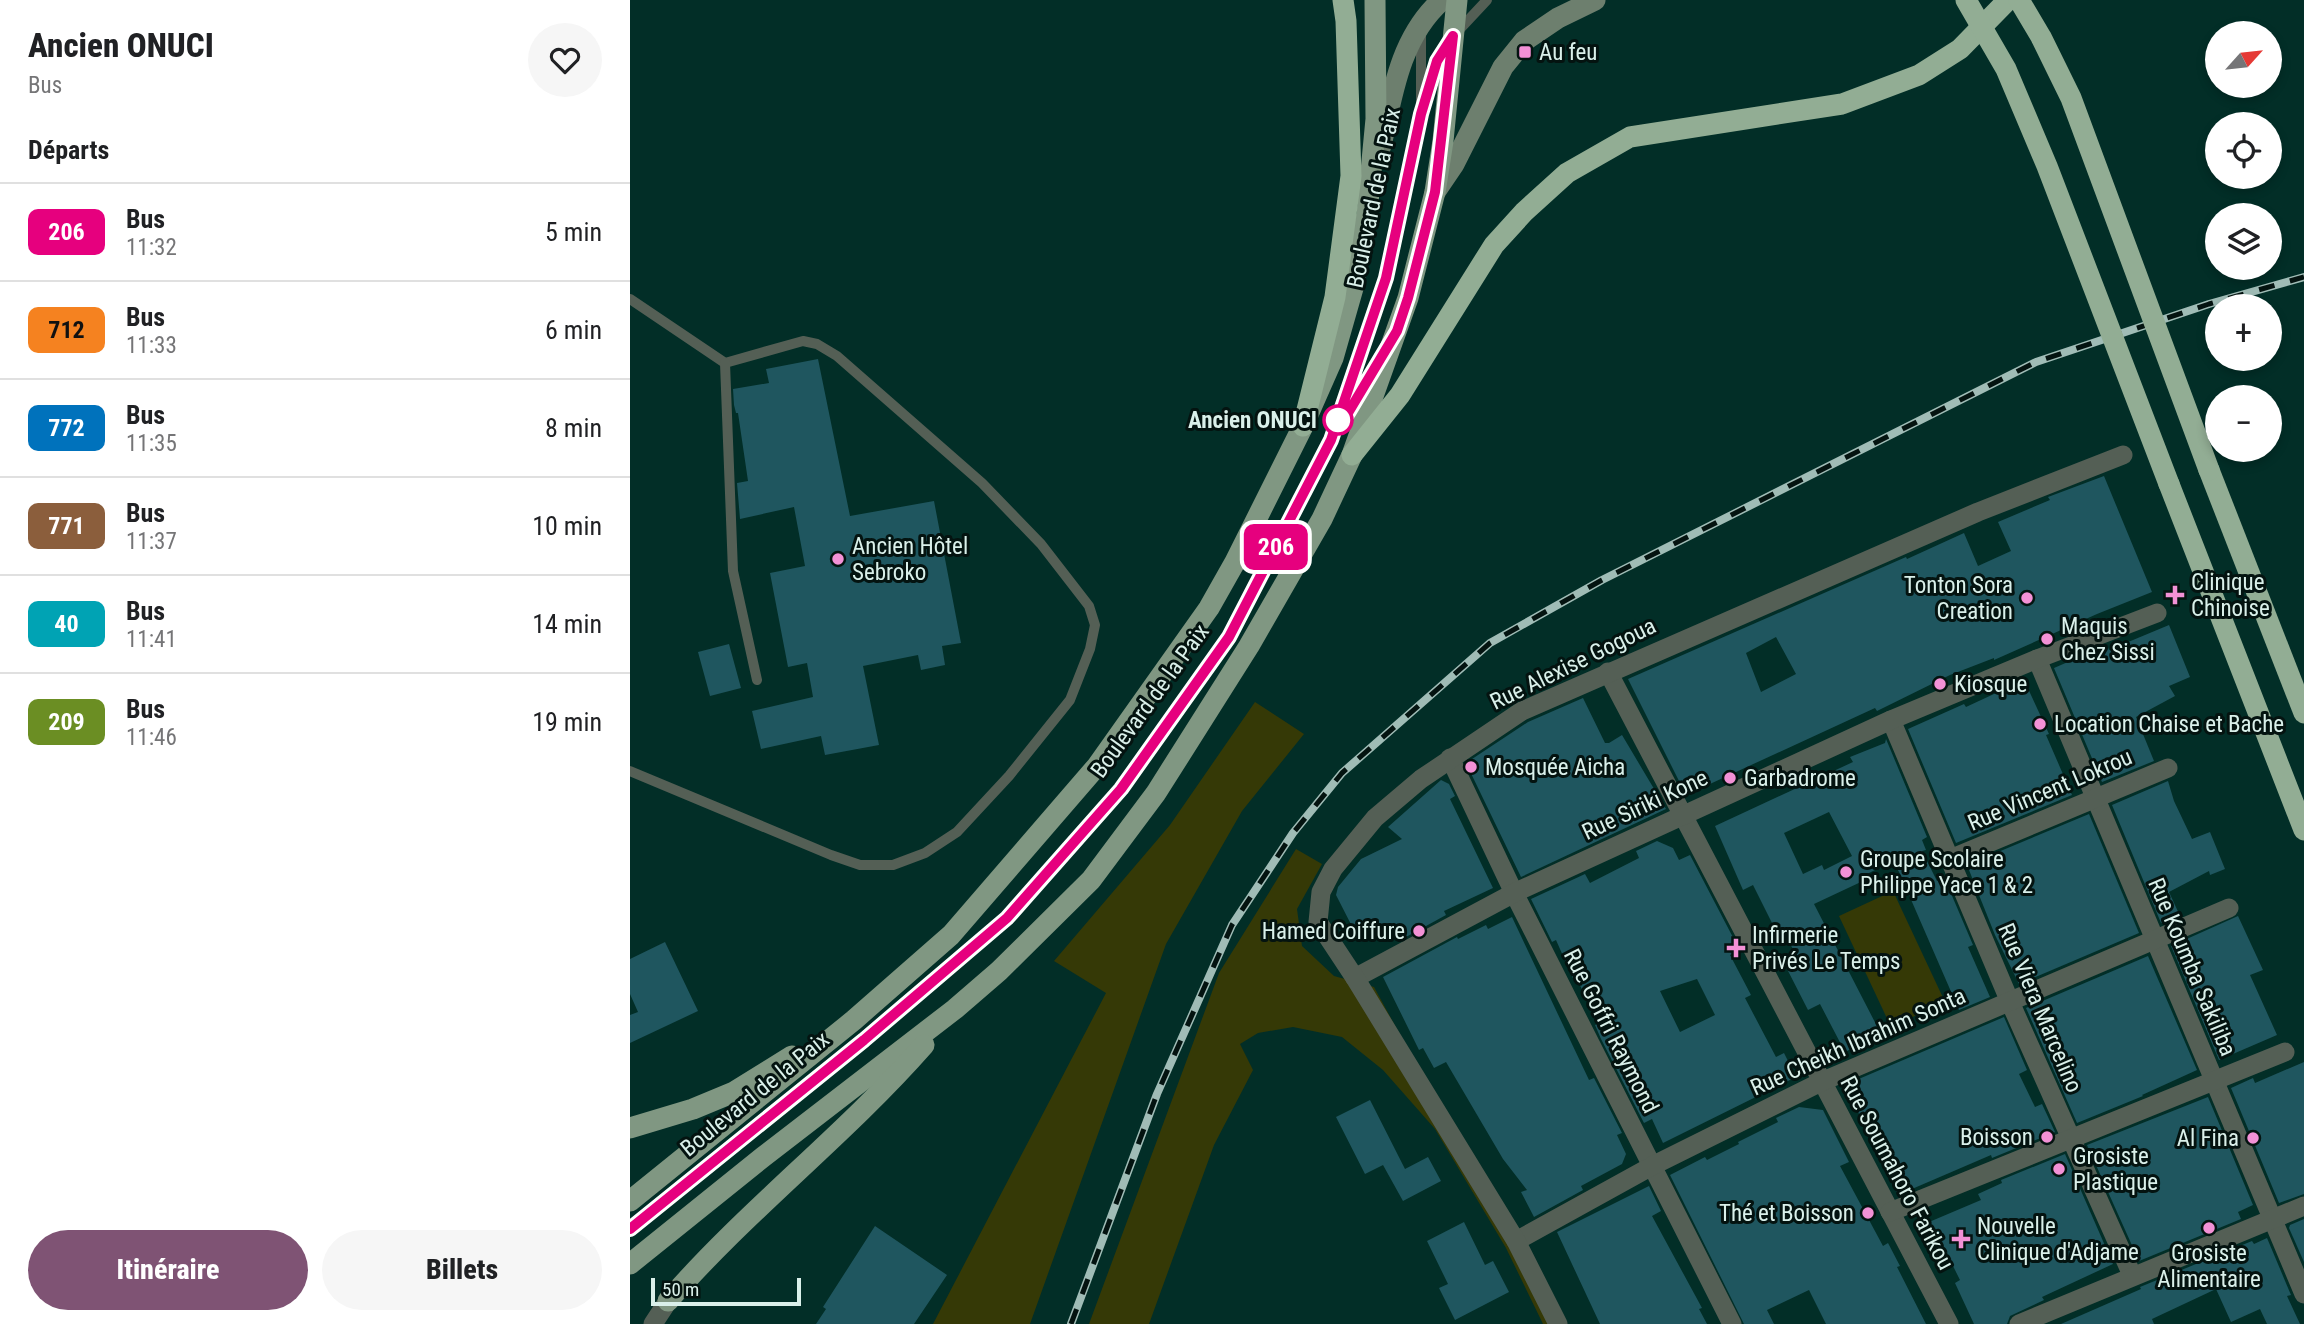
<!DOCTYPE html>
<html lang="fr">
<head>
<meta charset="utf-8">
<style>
	:root { --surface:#fff; --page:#f6f6f6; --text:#202124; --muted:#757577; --line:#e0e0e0; --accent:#7f5374 }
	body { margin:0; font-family:"Roboto Condensed",sans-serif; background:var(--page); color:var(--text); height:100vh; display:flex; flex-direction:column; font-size:26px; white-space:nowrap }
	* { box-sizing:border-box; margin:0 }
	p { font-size:23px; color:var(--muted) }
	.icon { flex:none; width:38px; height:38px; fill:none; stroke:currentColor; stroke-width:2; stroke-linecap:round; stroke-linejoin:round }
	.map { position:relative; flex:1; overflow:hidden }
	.details { display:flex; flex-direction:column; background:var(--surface); width:630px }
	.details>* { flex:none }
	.badge { padding:0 14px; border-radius:10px; font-size:24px; line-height:46px }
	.needle { width:46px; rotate:63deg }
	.fabs { position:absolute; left:1575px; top:21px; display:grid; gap:14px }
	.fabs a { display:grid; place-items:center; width:77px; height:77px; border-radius:50%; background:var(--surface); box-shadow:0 4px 10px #0003; font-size:35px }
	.scale { position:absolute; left:21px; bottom:18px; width:150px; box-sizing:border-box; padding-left:7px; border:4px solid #daf0ea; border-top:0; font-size:19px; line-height:24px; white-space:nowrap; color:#daf0ea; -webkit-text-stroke:5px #041310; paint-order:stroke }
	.map>.badge { position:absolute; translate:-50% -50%; box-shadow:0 0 0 4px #fff }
	h2 { padding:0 28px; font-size:26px; line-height:63px }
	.round { display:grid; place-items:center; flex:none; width:74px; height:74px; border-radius:37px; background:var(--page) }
	.summary { display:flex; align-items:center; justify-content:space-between; height:119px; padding:0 28px }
	h1 { font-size:33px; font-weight:800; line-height:52px }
	.action { display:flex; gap:14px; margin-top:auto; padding:14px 28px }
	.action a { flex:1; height:80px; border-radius:42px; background:var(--accent); color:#fff; font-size:28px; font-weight:800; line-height:80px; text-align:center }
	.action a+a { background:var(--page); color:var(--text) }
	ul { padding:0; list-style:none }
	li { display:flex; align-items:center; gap:21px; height:98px; padding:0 28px; border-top:2px solid var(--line) }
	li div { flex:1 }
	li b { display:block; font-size:26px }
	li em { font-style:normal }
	li .badge { min-width:77px; font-weight:700; text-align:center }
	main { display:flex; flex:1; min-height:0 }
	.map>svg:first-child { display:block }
	.green { fill:#353906 }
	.building { fill:#1f565f; fill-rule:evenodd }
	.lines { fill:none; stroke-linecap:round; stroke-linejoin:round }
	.lane { stroke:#545f55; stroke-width:10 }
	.street { stroke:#545f55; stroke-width:19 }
	.secondary { stroke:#6d7f6e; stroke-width:21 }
	.primary { stroke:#809782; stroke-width:21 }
	.highway { stroke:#92ad94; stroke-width:21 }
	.rail-casing { stroke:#a0bcb6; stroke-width:8 }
	.rail { stroke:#041310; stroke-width:5; stroke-dasharray:16; stroke-linecap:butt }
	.highway-bridge { stroke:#92ad94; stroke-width:21 }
	.line-casing { stroke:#fff; stroke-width:16 }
	.line { stroke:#e6007e; stroke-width:10 }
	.poi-dot { fill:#f391d6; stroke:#041310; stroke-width:2.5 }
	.stop-dot { fill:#fff; stroke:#e6007e; stroke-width:3.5 }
	.labels { text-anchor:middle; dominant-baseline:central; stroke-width:6; stroke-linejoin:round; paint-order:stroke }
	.poi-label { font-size:23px; fill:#daf0ea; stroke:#041310; text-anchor:start }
	.street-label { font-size:23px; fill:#daf0ea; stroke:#041310 }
	.stop-label { font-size:23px; font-weight:bold; fill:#daf0ea; stroke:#041310; text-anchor:end }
</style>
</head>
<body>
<main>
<section class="details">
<div class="summary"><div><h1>Ancien ONUCI</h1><p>Bus</p></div><a class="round"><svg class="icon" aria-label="heart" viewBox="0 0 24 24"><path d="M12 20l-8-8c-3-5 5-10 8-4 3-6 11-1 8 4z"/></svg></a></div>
<h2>Départs</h2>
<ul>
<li><span class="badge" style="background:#e6007e;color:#fff">206</span><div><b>Bus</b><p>11:32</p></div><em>5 min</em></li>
<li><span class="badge" style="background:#f58220;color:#111">712</span><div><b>Bus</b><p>11:33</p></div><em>6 min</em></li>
<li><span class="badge" style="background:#0072bc;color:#fff">772</span><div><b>Bus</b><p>11:35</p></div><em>8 min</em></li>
<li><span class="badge" style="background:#8b5e3c;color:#fff">771</span><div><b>Bus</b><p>11:37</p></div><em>10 min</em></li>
<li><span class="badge" style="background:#00a3b4;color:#fff">40</span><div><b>Bus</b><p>11:41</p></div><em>14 min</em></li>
<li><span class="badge" style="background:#6b8e23;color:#fff">209</span><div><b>Bus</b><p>11:46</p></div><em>19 min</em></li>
</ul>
<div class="action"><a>Itinéraire</a><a>Billets</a></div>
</section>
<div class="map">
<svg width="1674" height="1324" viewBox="0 0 1674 1324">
	<rect width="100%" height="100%" fill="#022e27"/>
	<g class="green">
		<polygon points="625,702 674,734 612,811 536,944 400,1324 303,1324 476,993 424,961 540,825"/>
		<polygon points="666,849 692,864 667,909 672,946 704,976 744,987 927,1324 913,1324 876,1248 805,1129 753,1070 712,1037 663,1027 628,1033 610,1044 623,1070 584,1145 519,1324 459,1324 589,973"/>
		<polygon points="1263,891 1315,1002 1261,1027 1209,916"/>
	</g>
	<g class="building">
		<polygon points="188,359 220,516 304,501 331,643 312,646 315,665 291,670 288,655 233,666 249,745 195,755 191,736 131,749 122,711 183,697 177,663 158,667 140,573 175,566 164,507 110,519 107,483 118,481 108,413 106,413 104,405 103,389 139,383 136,369"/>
		<path d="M1474,476L1522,592L1467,614L1364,660V658L1320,675L1247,711L1245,708L1056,795L998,679L1276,557L1277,559L1334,533L1348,566L1381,551L1368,522L1420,500L1418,497ZM1146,637L1166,674L1131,692L1116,653Z"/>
		<polygon points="1539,625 1560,677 1539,686 1545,696 1506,717 1524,761 1472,782 1424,668 1477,645 1479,650"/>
		<polygon points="99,644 111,688 80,696 68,652"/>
		<polygon points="1394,680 1419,734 1416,735 1442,795 1326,843 1278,729 1334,704 1336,707"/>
		<polygon points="953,698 975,743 979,743 992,735 1036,809 891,877 836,763 898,722"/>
		<path d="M1256,739L1297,837L1292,840L1296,850L1292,851L1307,881L1314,877L1343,945L1338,947L1360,997L1329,1010L1279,895L1281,894L1263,861L1231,877L1233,881L1184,904L1251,1034L1215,1052L1190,1004L1178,1010L1156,967L1169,961L1152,928L1146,931L1123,885L1113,890L1085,826L1223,762L1220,757L1255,743ZM1199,812L1222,856L1194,870L1192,865L1173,874L1154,833Z"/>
		<polygon points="811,780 819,784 825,796 820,799 863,888 814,911 816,915 776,937 769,924 730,942 706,895 708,887 731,859 772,839 758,827"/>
		<polygon points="1538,781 1544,801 1562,839 1580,832 1595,869 1580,875 1579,871 1539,892 1550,916 1531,923 1482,805"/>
		<polygon points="1459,814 1509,933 1389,984 1365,935 1337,865"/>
		<path d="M1027,841L1043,848L1049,860L1060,855L1108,947V951L1100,955L1121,995L1115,998L1146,1057L1154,1053L1166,1077L1033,1143L1022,1119L1014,1123L971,1039L965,1025L968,1024L948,981L945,983L926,940L922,942L901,899L955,874L960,883L1009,858L1006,851ZM1067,979L1085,1015L1050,1032L1030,991Z"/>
		<polygon points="1608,916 1633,970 1620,975 1647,1035 1589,1060 1541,946"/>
		<polygon points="882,917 959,1080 964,1078 992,1133 987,1135 996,1154 992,1164 951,1186 953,1190 904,1217 891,1192 897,1190 873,1159 816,1062 804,1068 793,1048 789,1050 753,977 827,937 828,939 856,925 858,929"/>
		<polygon points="35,942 68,1011 0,1043 0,1015 8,1012 0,994 0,959"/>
		<polygon points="1518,956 1567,1070 1512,1095 1513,1096 1447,1123 1396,1008"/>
		<polygon points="1374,1017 1397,1070 1389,1074 1405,1107 1412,1104 1425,1132 1362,1158 1361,1155 1268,1195 1217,1089 1217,1084"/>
		<polygon points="1674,1062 1674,1194 1649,1203 1601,1088 1623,1078 1625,1083"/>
		<polygon points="1578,1097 1623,1205 1608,1212 1611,1219 1509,1261 1457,1145"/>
		<polygon points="740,1100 775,1169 798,1157 811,1181 773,1201 753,1165 735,1174 706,1117"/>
		<polygon points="1169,1107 1193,1110 1219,1162 1210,1166 1253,1246 1258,1243 1270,1266 1267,1267 1296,1324 1196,1324 1179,1290 1137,1310 1144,1324 1114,1324 1040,1175 1075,1157 1077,1160 1109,1144 1108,1142 1148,1122 1146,1118"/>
		<polygon points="1435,1154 1483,1264 1412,1297 1414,1300 1380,1316 1377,1324 1344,1324 1325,1283 1330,1280 1316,1252 1306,1256 1292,1225 1351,1200 1348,1194 1372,1183 1371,1180"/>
		<polygon points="1019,1186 1031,1211 1022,1216 1072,1308 1069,1309 1077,1324 970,1324 927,1232"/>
		<polygon points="1674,1219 1674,1262 1659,1228 1660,1225"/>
		<polygon points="834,1222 855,1265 863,1261 879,1292 825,1320 809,1288 818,1284 797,1241"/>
		<polygon points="245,1226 317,1275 284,1324 186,1324 196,1309 193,1307"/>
		<polygon points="1637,1238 1661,1295 1657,1296 1670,1324 1637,1324 1630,1309 1601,1322 1586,1289 1522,1319 1524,1324 1431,1324 1511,1289 1510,1287 1622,1241 1624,1244"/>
	</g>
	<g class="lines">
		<g class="lane">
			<polyline points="828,31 857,0"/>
			<polyline points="794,103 807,61 816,46"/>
			<polyline points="0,299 95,363 173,341 187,344 207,356 352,483 411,544 459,606 465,625 460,649 440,700 379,776 327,832 295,853 263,865 230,865 201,855 0,771"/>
			<polyline points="95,363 103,571 127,680"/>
			<polyline points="711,425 743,372"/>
			<polyline points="0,1229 234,1040 377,918 491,789 599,637 701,440 756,278 791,114 791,32"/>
		</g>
		<g class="street">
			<polyline points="1407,659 1674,1294"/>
			<polyline points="978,672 1319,1324"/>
			<polyline points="1261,720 1380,1002 1502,1275"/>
			<polyline points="820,758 884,893 1102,1324"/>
			<polyline points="1320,859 1538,768"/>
			<polyline points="725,978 884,893 1261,720 1407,659 1527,613"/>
			<polyline points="1260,1212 1655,1052"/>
			<polyline points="886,1241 1022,1166 1191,1082 1599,908"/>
			<polyline points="23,1324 38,1301"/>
			<polyline points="928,1324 886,1241 725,978 688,922 691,892 703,869 745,818 791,779 892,711 1348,512 1493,455"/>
			<polyline points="1389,1324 1674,1206"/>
		</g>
		<g class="secondary">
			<path d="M751,146C762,95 770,37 812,0"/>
			<polyline points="805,192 824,164 873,67 894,41 928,18 965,0"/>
		</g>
		<g class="primary">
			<polyline points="0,1128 63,1109 104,1092 162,1056"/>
			<polyline points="0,1201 224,1020 321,935 467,766 579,608 605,562 673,426 703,358 723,288 737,213 746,119 745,0"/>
			<polyline points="0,1264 133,1157 325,1009 369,971 461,880 526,793 619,646 692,519 722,455 778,298 805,192 813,141 827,0"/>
			<path d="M38,1301C117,1210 214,1136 294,1045"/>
		</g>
		<g class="highway">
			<polyline points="673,426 705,297 721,176 716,21 713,0"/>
			<polyline points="722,455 770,395 864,245 894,212 937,173 1000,137 1212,104 1289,75 1330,49 1378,0"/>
			<polyline points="1579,470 1674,713"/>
			<polyline points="1539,484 1674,830"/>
		</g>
		<g class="rail-casing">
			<polyline id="rail" points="441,1324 527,1094 602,925 663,833 712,773 860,643 972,580 1406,362 1579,304 1674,277"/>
		</g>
		<use href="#rail" class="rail"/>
		<g class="highway-bridge">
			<polyline points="1336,0 1376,69 1417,166 1539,484"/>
			<polyline points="1389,0 1411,37 1441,98 1579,470"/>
		</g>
	</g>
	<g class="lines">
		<g class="line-casing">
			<polyline id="line" points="0,1229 234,1040 377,918 491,789 599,637 701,440 756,278 791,114 807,61 823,36 805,192 778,298 767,331 715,418"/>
		</g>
		<use href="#line" class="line"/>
	</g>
	<g class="poi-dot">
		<rect x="888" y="45" width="14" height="14" rx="3.5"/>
		<circle cx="208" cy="559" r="7"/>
		<path d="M1541.5 584.5h7v7h7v7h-7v7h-7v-7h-7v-7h7z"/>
		<circle cx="1397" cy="598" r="7"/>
		<circle cx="1417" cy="639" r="7"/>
		<circle cx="1310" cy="684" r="7"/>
		<circle cx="1410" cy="724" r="7"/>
		<circle cx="841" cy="767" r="7"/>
		<circle cx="1100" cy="778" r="7"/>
		<circle cx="1216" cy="872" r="7"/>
		<circle cx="789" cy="931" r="7"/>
		<path d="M1102.5 937.5h7v7h7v7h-7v7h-7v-7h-7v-7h7z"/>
		<circle cx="1417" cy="1137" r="7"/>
		<circle cx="1623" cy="1138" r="7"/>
		<circle cx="1429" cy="1169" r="7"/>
		<circle cx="1238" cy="1213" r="7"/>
		<circle cx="1579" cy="1228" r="7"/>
		<path d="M1327.5 1228.5h7v7h7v7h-7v7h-7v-7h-7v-7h7z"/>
	</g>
	<circle class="stop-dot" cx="708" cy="420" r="14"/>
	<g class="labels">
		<g class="poi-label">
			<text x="909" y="52">Au feu</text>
			<text x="222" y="546">Ancien Hôtel<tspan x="222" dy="26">Sebroko</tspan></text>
			<text x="1561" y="582">Clinique<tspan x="1561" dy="26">Chinoise</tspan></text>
			<text x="1383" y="585" text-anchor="end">Tonton Sora<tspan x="1383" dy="26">Creation</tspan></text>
			<text x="1431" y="626">Maquis<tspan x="1431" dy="26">Chez Sissi</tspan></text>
			<text x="1324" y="684">Kiosque</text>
			<text x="1424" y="724">Location Chaise et Bache</text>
			<text x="855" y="767">Mosquée Aicha</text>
			<text x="1114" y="778">Garbadrome</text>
			<text x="1230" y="859">Groupe Scolaire<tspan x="1230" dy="26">Philippe Yace 1 &amp; 2</tspan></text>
			<text x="775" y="931" text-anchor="end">Hamed Coiffure</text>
			<text x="1122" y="935">Infirmerie<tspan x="1122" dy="26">Privés Le Temps</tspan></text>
			<text x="1403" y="1137" text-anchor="end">Boisson</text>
			<text x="1609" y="1138" text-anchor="end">Al Fina</text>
			<text x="1443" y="1156">Grosiste<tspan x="1443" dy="26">Plastique</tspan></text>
			<text x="1224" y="1213" text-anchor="end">Thé et Boisson</text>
			<text x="1347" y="1226">Nouvelle<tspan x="1347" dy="26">Clinique d'Adjame</tspan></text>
			<text x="1579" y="1253" text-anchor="middle">Grosiste<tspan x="1579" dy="26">Alimentaire</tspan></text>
		</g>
		<g class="street-label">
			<text transform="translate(744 198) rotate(-78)">Boulevard de la Paix</text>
			<text transform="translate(943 664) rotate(-26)">Rue Alexise Gogoua</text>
			<text transform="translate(520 701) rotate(-54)">Boulevard de la Paix</text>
			<text transform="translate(1420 790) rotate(-23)">Rue Vincent Lokrou</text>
			<text transform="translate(1015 805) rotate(-25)">Rue Siriki Kone</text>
			<text transform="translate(1562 967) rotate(67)">Rue Koumba Sakiliba</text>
			<text transform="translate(1410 1008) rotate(67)">Rue Viera Marcelino</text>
			<text transform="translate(981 1031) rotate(63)">Rue Goffri Raymond</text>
			<text transform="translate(1228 1042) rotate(-24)">Rue Cheikh Ibrahim Sonta</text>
			<text transform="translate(125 1094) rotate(-39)">Boulevard de la Paix</text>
			<text transform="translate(1267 1173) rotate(62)">Rue Soumahoro Farikou</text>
		</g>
		<g class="stop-label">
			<text x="687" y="420">Ancien ONUCI</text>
		</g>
	</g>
</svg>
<div class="fabs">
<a><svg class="needle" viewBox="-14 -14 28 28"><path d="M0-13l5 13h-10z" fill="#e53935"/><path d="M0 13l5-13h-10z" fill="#757577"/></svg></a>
<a><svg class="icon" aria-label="locate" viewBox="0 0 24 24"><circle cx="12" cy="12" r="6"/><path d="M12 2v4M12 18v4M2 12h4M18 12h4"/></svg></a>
<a><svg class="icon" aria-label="layers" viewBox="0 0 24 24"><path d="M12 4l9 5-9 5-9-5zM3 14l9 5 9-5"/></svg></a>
<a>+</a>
<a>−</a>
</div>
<div class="scale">50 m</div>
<b class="badge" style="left:646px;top:547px;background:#e6007e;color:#fff">206</b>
</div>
</main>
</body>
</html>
